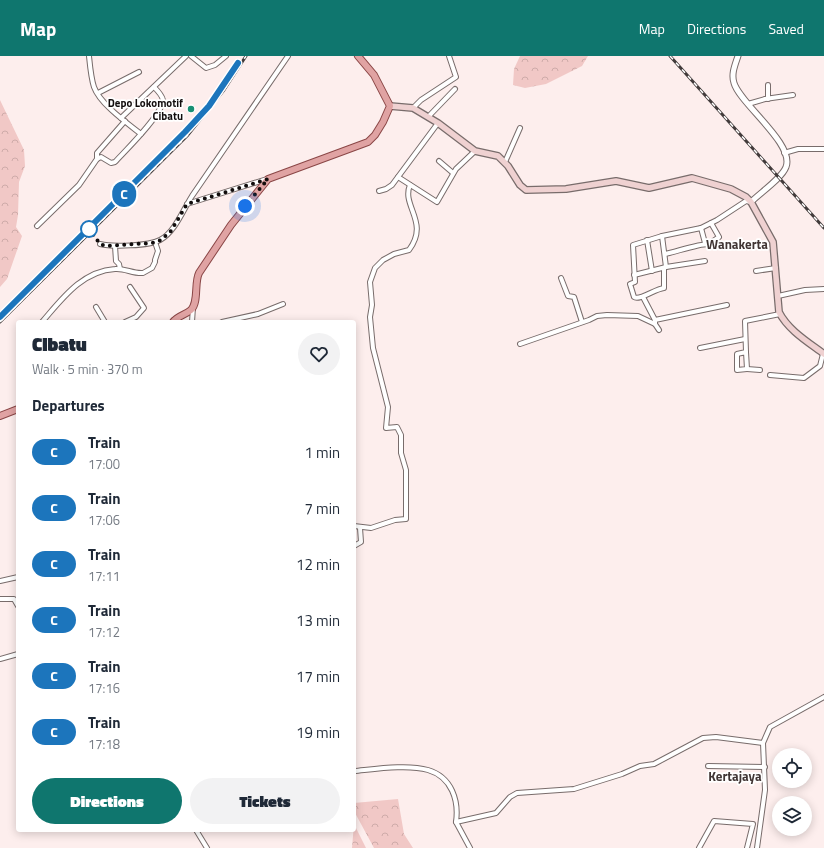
<!DOCTYPE html>
<html lang="en">
<head>
<meta charset="utf-8">
<style>
	:root { --surface:#fff; --page:#f2f2f3; --text:#1f2937; --muted:#747a83; --accent:#0f766e }
	body { margin:0; font-family:"Titillium Web",sans-serif; background:var(--page); color:var(--text); height:100vh; display:flex; flex-direction:column; font-size:15px; white-space:nowrap }
	* { box-sizing:border-box; margin:0 }
	p { font-size:13px; color:var(--muted) }
	.icon { flex:none; width:22px; height:22px; fill:none; stroke:currentColor; stroke-width:2; stroke-linecap:round; stroke-linejoin:round }
	.map { position:relative; flex:1; overflow:hidden }
	.sheet { position:absolute; left:16px; top:264px; width:340px; height:512px; display:flex; flex-direction:column; background:var(--surface); border-radius:4px; box-shadow:0 2px 10px #0003 }
	.sheet>* { flex:none }
	.badge { padding:0 8px; border-radius:13px; font-size:14px; line-height:26px }
	.tools { position:absolute; left:772px; top:692px; display:grid; gap:8px }
	.tools a { display:grid; place-items:center; width:40px; height:40px; border-radius:50%; background:var(--surface); box-shadow:0 2px 10px #0003; font-size:20px }
	.you { position:absolute; width:20px; height:20px; margin:-10px; border:3px solid #fff; border-radius:50%; background:#1a73e8; box-shadow:0 0 0 6px #1a73e833 }
	.map>.badge { position:absolute; translate:-50% -50%; box-shadow:0 0 0 2px #fff }
	h2 { padding:0 16px; font-size:15px; line-height:36px }
	.round { display:grid; place-items:center; flex:none; width:42px; height:42px; border-radius:21px; background:var(--page) }
	.overview { display:flex; align-items:center; justify-content:space-between; height:68px; padding:0 16px }
	h1 { font-size:19px; font-weight:800; line-height:30px }
	.action { display:flex; gap:8px; margin-top:auto; padding:8px 16px }
	.action a { flex:1; height:46px; border-radius:24px; background:var(--accent); color:#fff; font-size:16px; font-weight:800; line-height:46px; text-align:center }
	.action a+a { background:var(--page); color:var(--text) }
	ul { padding:0; list-style:none }
	li { display:flex; align-items:center; gap:12px; height:56px; padding:0 16px }
	li div { flex:1 }
	li b { display:block; font-size:15px }
	li em { font-style:normal }
	li .badge { min-width:44px; font-weight:700; text-align:center }
	header { display:flex; align-items:center; gap:24px; box-sizing:border-box; height:56px; padding:0 20px; background:var(--accent); color:#fff }
	header strong { font-size:19px }
	nav { display:flex; gap:22px; margin-inline-start:auto; font-size:14px }
	.map>svg:first-child { display:block }
	.forest { fill:url(#forest-crowns) }
	.lines { fill:none; stroke-linecap:round; stroke-linejoin:round }
	.minor-casing { stroke:#786c6b; stroke-width:6 }
	.tertiary-casing { stroke:#786c6b; stroke-width:7 }
	.secondary-casing { stroke:#786c6b; stroke-width:8 }
	.primary-casing { stroke:#8a4646; stroke-width:8 }
	.minor { stroke:#fff; stroke-width:4 }
	.tertiary { stroke:#fff; stroke-width:5 }
	.secondary { stroke:#efd1d1; stroke-width:5.5 }
	.primary { stroke:#e0a3a3; stroke-width:6 }
	.rail-casing { stroke:#423b3b; stroke-width:3 }
	.rail { stroke:#fff; stroke-width:1.5; stroke-dasharray:4.5; stroke-linecap:butt }
	.line-casing { stroke:#fff; stroke-width:9 }
	.line { stroke:#1c75bc; stroke-width:6 }
	.walk { stroke:#110c0c; stroke-width:4; stroke-dasharray:0 7.2 }
	.poi-dot { fill:#178f73; stroke:#fff; stroke-width:1.5 }
	.stop-dot { fill:#fff; stroke:#1c75bc; stroke-width:2 }
	.labels { text-anchor:middle; dominant-baseline:central; stroke-width:3.5; stroke-linejoin:round; paint-order:stroke }
	.poi-label { font-size:11px; font-weight:bold; fill:#110c0c; stroke:#fff; text-anchor:end }
	.quarter-label { font-size:13px; font-weight:bold; fill:#403534; stroke:#fff }
</style>
</head>
<body>
<header>
<strong>Map</strong>
<nav><a>Map</a><a>Directions</a><a>Saved</a></nav>
</header>
<div class="map">
<svg width="824" height="792" viewBox="0 0 824 792">
	<defs>
		<pattern id="forest-crowns" width="20" height="18" patternUnits="userSpaceOnUse"><rect width="20" height="18" fill="#f1c8c6"/><path d="M2 6a3 3 0 1 1 6 0M12 15a3 3 0 1 1 6 0" fill="none" stroke="#ceaba9"/></pattern>
	</defs>
	<rect width="100%" height="100%" fill="#fdeeed"/>
	<g class="forest">
		<polygon points="520,0 588,0 582,10 546,28 525,32 513,29 514,13"/>
		<polygon points="0,44 24,94 25,110 19,126 18,159 16,171 22,180 7,223 0,231"/>
		<polygon points="398,743 404,778 413,792 374,792 354,755 354,747"/>
		<polygon points="354,768 366,792 352,792"/>
	</g>
	<g class="lines">
		<g class="minor-casing">
			<g id="minor">
				<path d="M89,0C90,10 91,22 94,31C100,48 127,67 141,78"/>
				<polyline points="191,0 206,12 215,9 226,0"/>
				<polyline points="768,29 768,43"/>
				<polyline points="98,37 139,16"/>
				<polyline points="748,48 765,43 793,39"/>
				<polyline points="413,52 421,44 456,21 449,0"/>
				<polyline points="428,61 455,33"/>
				<polyline points="121,62 186,0"/>
				<polyline points="784,97 798,93 824,93"/>
				<polyline points="97,103 97,97 125,65"/>
				<polyline points="439,105 453,117"/>
				<polyline points="505,106 520,72"/>
				<polyline points="398,121 437,146 456,113 475,95"/>
				<polyline points="379,135 386,133 392,129 438,67"/>
				<polyline points="187,148 267,123"/>
				<path d="M37,170L79,129L97,103L101,101L111,107L115,106C125,95 163,58 163,44C162,39 158,35 154,31"/>
				<polyline points="701,172 705,187"/>
				<polyline points="662,180 666,211"/>
				<polyline points="647,184 652,215"/>
				<polyline points="155,186 158,195 155,204"/>
				<path d="M100,188C112,191 149,190 160,184C175,176 183,154 192,140C224,94 256,47 288,0"/>
				<polyline points="115,190 116,205 119,208 120,213"/>
				<path d="M665,198C675,196 702,187 709,188L719,181L711,167"/>
				<path d="M664,212V232C655,233 639,245 634,241L630,228L635,226L633,189L662,180L701,172L717,164L746,145L751,146"/>
				<polyline points="756,215 776,212"/>
				<polyline points="634,219 666,211 705,205"/>
				<polyline points="561,222 568,240 574,241 582,266"/>
				<polyline points="778,240 805,234 824,233"/>
				<polyline points="643,241 655,264 727,249"/>
				<polyline points="96,251 105,266"/>
				<path d="M42,266C62,243 82,215 115,213C125,212 133,218 143,217L152,212L155,206"/>
				<polyline points="125,266 136,261 144,252 130,231"/>
				<polyline points="192,266 193,251"/>
				<polyline points="222,266 258,258 283,248"/>
				<polyline points="655,268 659,274"/>
				<polyline points="520,288 589,264 597,260 607,259 638,260 655,268 655,264"/>
				<polyline points="700,292 745,283"/>
				<polyline points="746,296 747,313 737,314 737,298 746,296 745,265 780,258"/>
				<polyline points="747,313 760,314"/>
				<polyline points="770,319 804,322 820,310 823,298"/>
				<path d="M354,470L371,472L395,464L406,463V414L401,397V379L397,371L386,372L388,351L373,292L370,261L372,249L370,226L375,212L383,204L394,198L409,194C430,166 401,150 410,129"/>
				<polyline points="354,490 361,486 360,472"/>
				<polyline points="0,525 18,521"/>
				<polyline points="0,543 14,543 18,550"/>
				<polyline points="0,603 18,598"/>
				<polyline points="708,710 765,711"/>
				<path d="M354,715C375,713 408,708 428,714C452,721 459,745 456,766L496,757L510,741L517,737L574,733L622,718L640,710L654,708L703,682L716,681L763,687"/>
				<polyline points="456,766 470,792"/>
				<polyline points="196,774 207,792"/>
				<polyline points="699,792 714,765 753,768 747,792"/>
				<polyline points="757,792 765,734 763,687 770,671 824,641"/>
			</g>
		</g>
		<g class="tertiary-casing">
			<path id="tertiary" d="M738,0C735,9 731,18 734,27C740,48 795,88 786,111C782,122 760,137 751,146"/>
		</g>
		<g class="secondary-casing">
			<path id="secondary" d="M390,50L413,52L438,67L475,95L498,100L508,110L520,129L526,134L566,133L616,125L649,132L692,122L731,133L746,141L751,146L773,186L779,256C788,274 808,286 824,298"/>
		</g>
		<g class="primary-casing">
			<g id="primary">
				<path d="M173,266C177,260 185,259 191,254C199,246 194,227 199,217L231,169L268,123L368,86L375,79L383,66L390,50L374,19L358,0"/>
				<polyline points="0,360 18,353"/>
			</g>
		</g>
		<use href="#minor" class="minor"/>
		<use href="#tertiary" class="tertiary"/>
		<use href="#secondary" class="secondary"/>
		<use href="#primary" class="primary"/>
		<g class="rail-casing">
			<g id="rail">
				<polyline points="670,0 824,172"/>
				<polyline points="0,266 187,80 224,34 246,0"/>
			</g>
		</g>
		<use href="#rail" class="rail"/>
	</g>
	<g class="lines">
		<g class="line-casing">
			<polyline id="line" points="0,261 185,76 209,50 238,7"/>
		</g>
		<use href="#line" class="line"/>
		<polyline class="walk" points="89,173 100,188 106,190 152,187 161,184 171,175 187,148 268,123 245,150"/>
	</g>
	<circle class="poi-dot" cx="191" cy="53" r="4"/>
	<circle class="stop-dot" cx="89" cy="173" r="8"/>
	<g class="labels">
		<g class="poi-label">
			<text x="183" y="47">Depo Lokomotif<tspan x="183" dy="13">Cibatu</tspan></text>
		</g>
		<g class="quarter-label">
			<text x="737" y="188">Wanakerta</text>
			<text x="735" y="720">Kertajaya</text>
		</g>
	</g>
</svg>
<div class="tools">
<a><svg class="icon" aria-label="locate" viewBox="0 0 24 24"><circle cx="12" cy="12" r="6"/><path d="M12 2v4M12 18v4M2 12h4M18 12h4"/></svg></a>
<a><svg class="icon" aria-label="layers" viewBox="0 0 24 24"><path d="M12 4l9 5-9 5-9-5zM3 14l9 5 9-5"/></svg></a>
</div>
<div class="you" style="left:245px;top:150px"></div>
<b class="badge" style="left:124px;top:138px;background:#1c75bc;color:#fff">C</b>
<section class="sheet">
<div class="overview"><div><h1>Cibatu</h1><p>Walk · 5 min · 370 m</p></div><a class="round"><svg class="icon" aria-label="heart" viewBox="0 0 24 24"><path d="M12 20l-8-8c-3-5 5-10 8-4 3-6 11-1 8 4z"/></svg></a></div>
<h2>Departures</h2>
<ul>
<li><span class="badge" style="background:#1c75bc;color:#fff">C</span><div><b>Train</b><p>17:00</p></div><em>1 min</em></li>
<li><span class="badge" style="background:#1c75bc;color:#fff">C</span><div><b>Train</b><p>17:06</p></div><em>7 min</em></li>
<li><span class="badge" style="background:#1c75bc;color:#fff">C</span><div><b>Train</b><p>17:11</p></div><em>12 min</em></li>
<li><span class="badge" style="background:#1c75bc;color:#fff">C</span><div><b>Train</b><p>17:12</p></div><em>13 min</em></li>
<li><span class="badge" style="background:#1c75bc;color:#fff">C</span><div><b>Train</b><p>17:16</p></div><em>17 min</em></li>
<li><span class="badge" style="background:#1c75bc;color:#fff">C</span><div><b>Train</b><p>17:18</p></div><em>19 min</em></li>
</ul>
<div class="action"><a>Directions</a><a>Tickets</a></div>
</section>
</div>
</body>
</html>
